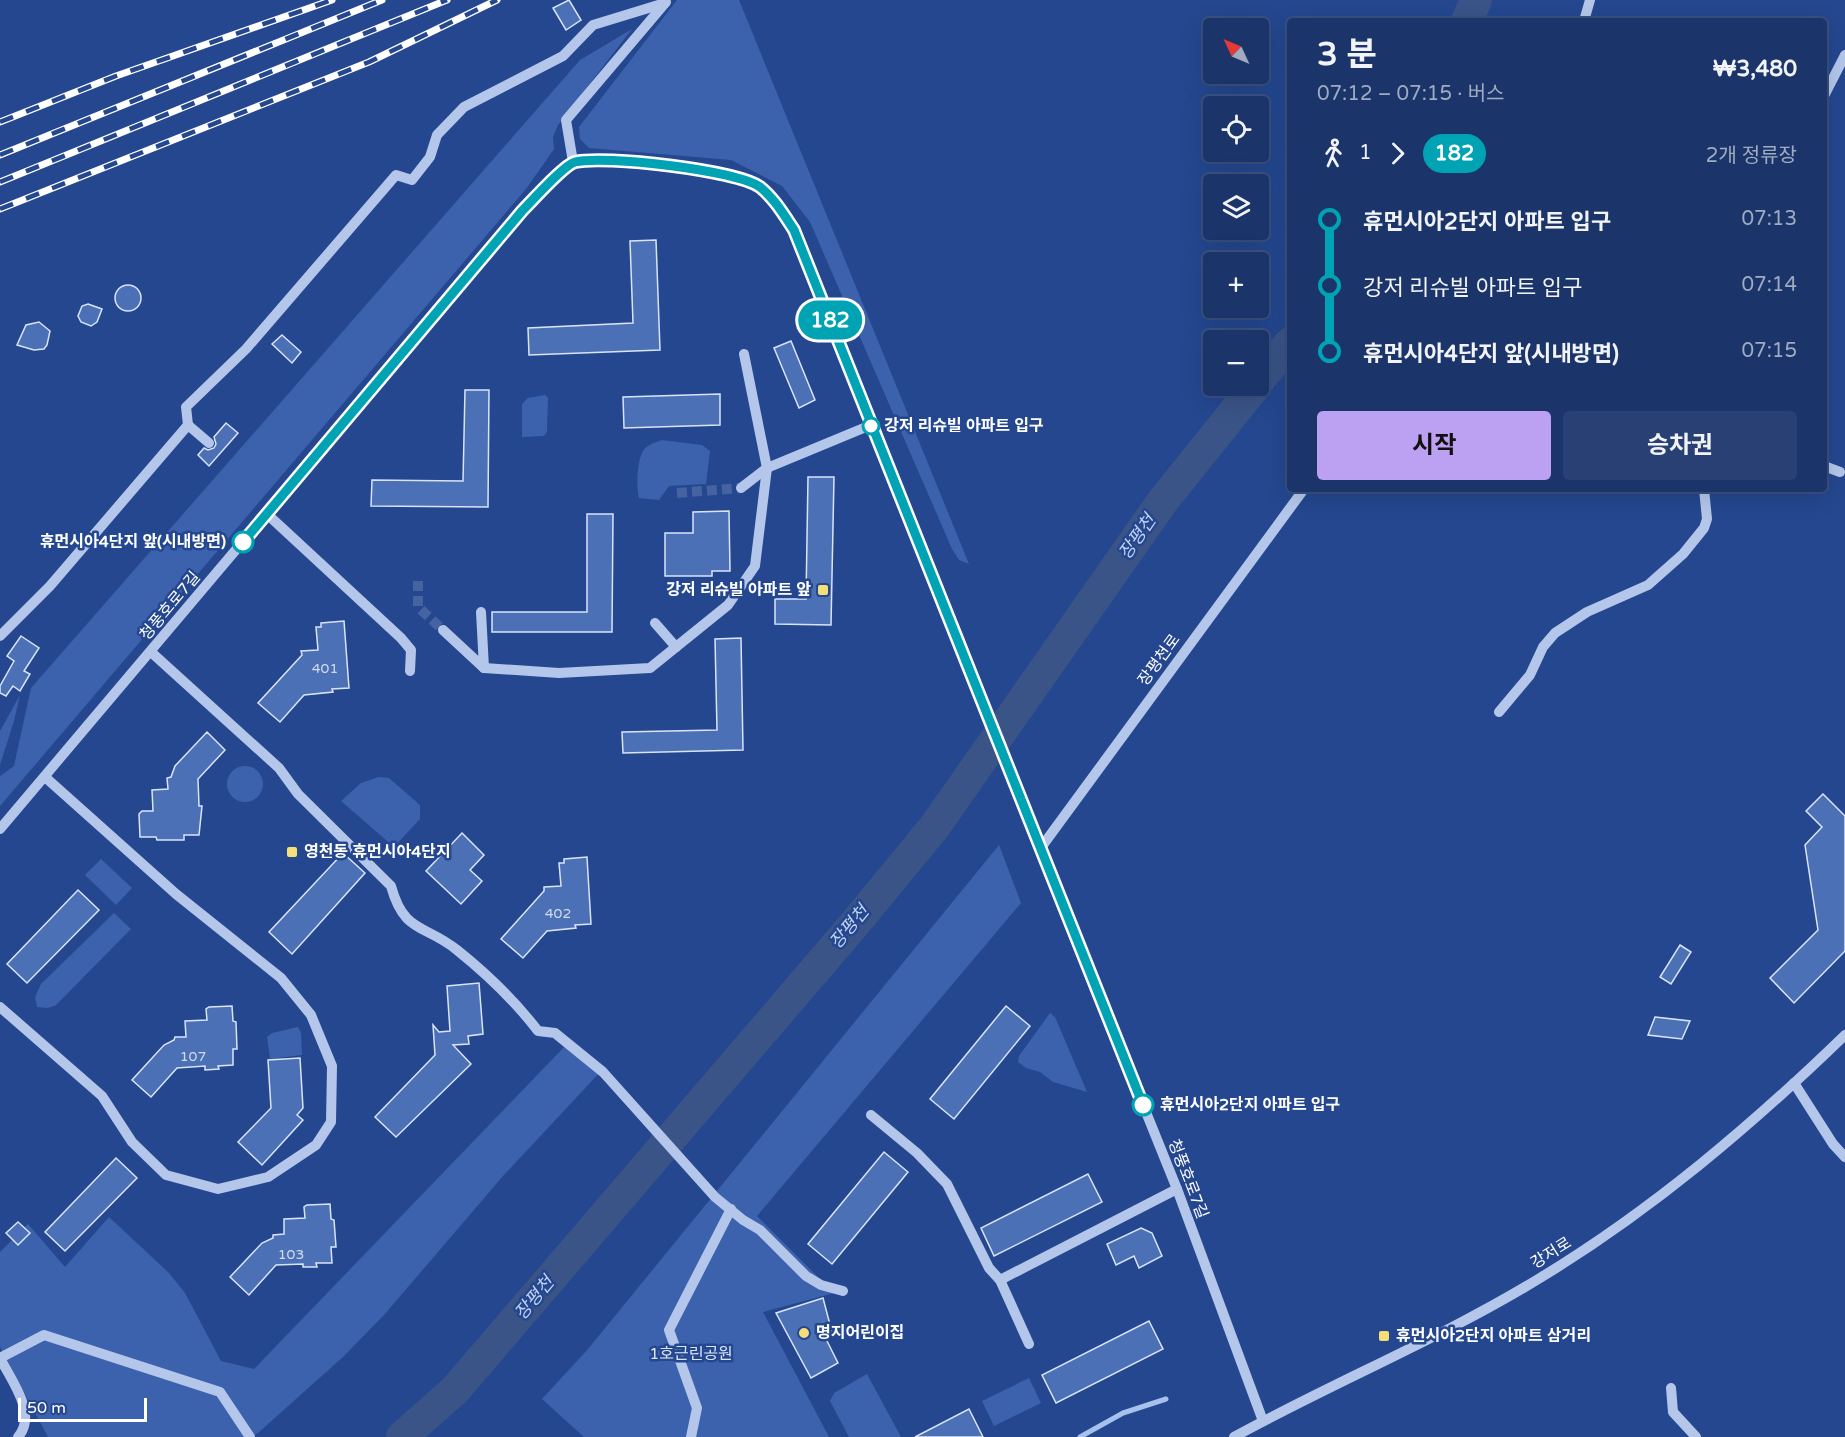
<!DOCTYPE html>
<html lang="ko">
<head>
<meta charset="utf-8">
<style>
	:root { --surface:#1b356b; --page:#284073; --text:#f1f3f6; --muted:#a0abc1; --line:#39507e; --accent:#bca0f2 }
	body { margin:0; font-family:"Varela Round","Noto Sans KR",sans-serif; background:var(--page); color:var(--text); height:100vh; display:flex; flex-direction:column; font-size:22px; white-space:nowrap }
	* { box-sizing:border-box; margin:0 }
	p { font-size:20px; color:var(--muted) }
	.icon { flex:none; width:33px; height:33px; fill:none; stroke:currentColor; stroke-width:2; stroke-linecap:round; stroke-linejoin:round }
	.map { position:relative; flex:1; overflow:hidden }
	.details { position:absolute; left:1287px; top:18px; width:540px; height:474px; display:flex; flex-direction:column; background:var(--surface); border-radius:6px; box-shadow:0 6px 24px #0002,0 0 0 2px var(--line) }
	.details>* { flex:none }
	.badge { padding:0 12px; border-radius:20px; font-size:21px; line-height:39px }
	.needle { width:39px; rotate:314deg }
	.tools { position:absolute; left:1203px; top:18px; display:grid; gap:12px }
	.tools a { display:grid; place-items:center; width:66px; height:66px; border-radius:6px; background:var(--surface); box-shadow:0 6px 24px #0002,0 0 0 2px var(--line); font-size:30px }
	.scale { position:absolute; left:18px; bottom:15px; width:129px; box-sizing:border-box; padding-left:6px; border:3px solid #fff; border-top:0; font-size:16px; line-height:21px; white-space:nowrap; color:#fff; -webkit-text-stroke:4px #24478f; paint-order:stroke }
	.map>.badge { position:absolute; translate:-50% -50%; box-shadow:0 0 0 3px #fff }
	.legs { display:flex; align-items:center; gap:9px; height:66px; padding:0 30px; font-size:20px }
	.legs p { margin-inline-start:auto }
	.head { display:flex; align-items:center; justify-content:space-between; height:102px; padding:0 30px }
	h1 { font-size:33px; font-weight:700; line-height:45px }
	.primary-button { display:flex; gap:12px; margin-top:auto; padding:12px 30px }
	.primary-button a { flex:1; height:69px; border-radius:6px; background:var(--accent); color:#111; font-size:24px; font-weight:700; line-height:69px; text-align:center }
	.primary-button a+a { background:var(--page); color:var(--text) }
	ul { padding:0 30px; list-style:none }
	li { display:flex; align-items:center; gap:21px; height:66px; font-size:22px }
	li i { display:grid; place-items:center; width:9px; height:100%; margin:0 8px; background:currentColor }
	li i::after { content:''; width:15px; height:15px; margin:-8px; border:4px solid; border-radius:50%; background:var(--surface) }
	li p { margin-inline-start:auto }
	li:first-child i { background:linear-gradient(#0000 50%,currentColor 0) }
	li:last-child i { background:linear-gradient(currentColor 50%,#0000 0) }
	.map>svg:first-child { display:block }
	.green { fill:#3c62ad }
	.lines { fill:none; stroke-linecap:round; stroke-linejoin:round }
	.stream { stroke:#a8c0ec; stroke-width:5 }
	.river { stroke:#3a5488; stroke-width:32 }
	.building { fill:#4c70b5; stroke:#d9e4f9; stroke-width:1.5 }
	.minor-tunnel { stroke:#4563a0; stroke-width:10; stroke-dasharray:10 5; stroke-linecap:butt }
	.minor { stroke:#b4c7eb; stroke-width:10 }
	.rail-casing { stroke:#fff; stroke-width:7 }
	.rail { stroke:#24478f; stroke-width:4.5; stroke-dasharray:14; stroke-linecap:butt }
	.line-1-casing { stroke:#fff; stroke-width:14 }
	.line-1 { stroke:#00a3b4; stroke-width:9 }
	.stop-1-dot { fill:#fff; stroke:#00a3b4; stroke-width:3 }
	.poi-dot { fill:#f6df78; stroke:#24478f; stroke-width:2 }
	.labels { text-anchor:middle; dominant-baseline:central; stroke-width:5; stroke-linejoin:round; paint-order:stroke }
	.number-label { font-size:14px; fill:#d2dbec }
	.stop-label { font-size:16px; font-weight:bold; fill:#fff; stroke:#24478f; text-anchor:start }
	.poi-label { font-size:16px; font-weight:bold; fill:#fff; stroke:#24478f; text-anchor:start }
	.street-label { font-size:16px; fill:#fff; stroke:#24478f }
	.park-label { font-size:16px; fill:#d9e4f9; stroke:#24478f }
	.water-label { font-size:18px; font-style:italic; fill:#c0d2f2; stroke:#24478f }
</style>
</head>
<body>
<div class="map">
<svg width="1845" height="1437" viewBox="0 0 1845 1437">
	<rect width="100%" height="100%" fill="#24478f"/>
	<g class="green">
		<polygon points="677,0 739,0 969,564 959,560 952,549 810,222 782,186 731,160 589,148 580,139 579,127"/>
		<polygon points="632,29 558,125 553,137 554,149 526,189 0,806 0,776 14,766 31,688 580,60"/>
		<polygon points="545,395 548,398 547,432 544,436 522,437 522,404 528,398"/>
		<path d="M662,440L702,445L710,451L706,484L669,486L659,500L639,498C636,486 637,464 642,453C645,445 654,443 662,440Z"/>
		<polygon points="20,695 14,721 0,765 0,731"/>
		<circle cx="245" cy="784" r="18"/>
		<polygon points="379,777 389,778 420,805 420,819 394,847 341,801 361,783"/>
		<polygon points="999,845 1021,903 757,1216 834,1293 763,1312 829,1437 584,1437 542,1399 588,1349"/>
		<polygon points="101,859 132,888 116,905 85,875"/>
		<polygon points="114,913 131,929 56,1005 48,1008 37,1007 35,997 41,984"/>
		<polygon points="1050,1013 1055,1017 1087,1092 1053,1082 1040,1072 1026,1068 1018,1062 1019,1056"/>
		<polygon points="298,1027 301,1033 302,1055 270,1059 267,1037 272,1033"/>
		<polygon points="569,1042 603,1069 503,1176 384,1315 343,1357 258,1433 251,1437 48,1437 0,1347 0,1252 28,1224 65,1267 109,1217 169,1273 185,1293 221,1361 254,1369"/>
		<polygon points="867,1374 901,1437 849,1437 830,1401 834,1393"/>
		<polygon points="1029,1378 1041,1403 994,1426 982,1401"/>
	</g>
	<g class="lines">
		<polyline class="stream" points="1080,1437 1123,1413 1166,1399"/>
		<g class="river">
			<polyline points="1467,21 1476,0"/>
			<polyline points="1258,381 1290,343"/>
			<polyline points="402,1437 455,1390 857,921 935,826 1162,502 1255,386"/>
		</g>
	</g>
	<g class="building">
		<polygon points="569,0 581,20 566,30 553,8"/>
		<polygon points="656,240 660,350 529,355 528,328 633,323 630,241"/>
		<circle cx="128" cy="298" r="13"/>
		<polygon points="88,304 102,309 97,322 91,326 81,322 78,316 82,306"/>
		<polygon points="39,322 50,331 47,345 44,349 34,350 17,345 26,325"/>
		<polygon points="282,335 301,352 292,363 272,344"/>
		<polygon points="791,341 815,400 799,408 774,348"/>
		<polygon points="465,390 489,390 488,507 371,506 372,480 463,481"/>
		<polygon points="720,394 720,425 624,428 623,397"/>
		<polygon points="226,423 238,433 209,466 198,455 204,448 208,450 214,448 216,444 214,437"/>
		<polygon points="808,477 834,477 831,625 775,624 775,599 806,599"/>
		<polygon points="729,511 730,571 712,571 712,576 665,576 665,533 693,533 693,512"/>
		<polygon points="587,514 613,514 612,632 492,632 492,612 587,612"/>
		<polygon points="344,621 349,688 332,689 333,692 304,695 280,722 258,703 302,655 301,651 318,650 316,627 321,627 321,623"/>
		<polygon points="21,636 39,648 24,671 30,674 20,691 13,686 6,696 0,693 0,686 14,661 7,656"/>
		<polygon points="741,638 743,750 623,753 622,732 717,730 715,639"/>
		<polygon points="207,732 225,750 198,779 199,806 202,806 199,835 184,835 184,840 157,840 156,837 140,837 139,814 142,811 153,811 152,790 168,789 167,778 171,777 175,766"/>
		<polygon points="1823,794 1845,816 1845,951 1794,1003 1770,978 1818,930 1805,845 1822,827 1806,811"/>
		<polygon points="462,833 484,855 470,870 482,881 461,904 426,871"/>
		<polygon points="343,853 365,873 292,954 269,932"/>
		<polygon points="587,857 591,924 575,925 576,928 547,931 523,958 501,939 544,891 544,887 561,886 559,863 564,863 564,859"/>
		<polygon points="78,890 99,910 27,983 7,964"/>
		<polygon points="1680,945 1691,952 1671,984 1660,977"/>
		<polygon points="479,983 483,1034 468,1036 469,1044 453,1045 471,1064 396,1137 375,1117 435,1055 433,1025 439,1032 450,1031 447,986"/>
		<polygon points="232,1006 233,1021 236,1022 237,1049 233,1049 233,1065 218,1066 219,1069 205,1070 205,1066 177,1068 151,1097 132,1080 164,1045 174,1040 175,1037 186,1037 185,1021 207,1020 206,1009 209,1007"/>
		<polygon points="1006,1006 1030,1026 954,1119 930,1099"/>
		<polygon points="1655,1017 1690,1021 1682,1039 1648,1035"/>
		<polygon points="300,1058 303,1108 297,1115 303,1120 262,1165 238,1142 271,1108 268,1060"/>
		<polygon points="884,1152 908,1172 832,1264 808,1244"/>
		<polygon points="116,1158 137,1178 65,1251 45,1232"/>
		<polygon points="1088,1174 1102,1202 994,1256 981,1228"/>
		<polygon points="330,1204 331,1219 334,1220 336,1247 331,1247 332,1263 316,1263 317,1267 303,1267 303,1264 276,1265 249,1295 230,1277 262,1243 273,1238 273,1235 284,1234 284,1219 305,1218 304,1207 307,1205"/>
		<polygon points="18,1222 30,1233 18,1245 6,1233"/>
		<polygon points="1141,1228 1152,1233 1162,1256 1139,1268 1134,1256 1116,1265 1107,1244"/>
		<polygon points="823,1298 833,1336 826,1339 838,1363 811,1378 776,1313"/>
		<polygon points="1149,1321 1163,1349 1056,1403 1042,1375"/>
		<polygon points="969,1409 983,1437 915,1437"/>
	</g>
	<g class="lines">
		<g class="minor-tunnel">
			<polyline points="677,493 741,488"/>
			<polyline points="418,581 418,607 443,630"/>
		</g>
		<g class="minor">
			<polyline points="1584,21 1590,0"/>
			<polyline points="1824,96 1845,55"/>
			<polyline points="573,162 566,120 666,2"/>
			<polyline points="744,354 767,468 871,425"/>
			<polyline points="188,425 186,407 246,349 396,175 412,180 430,157 437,135 464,107 563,56 593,25 665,3"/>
			<polyline points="1824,466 1840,472"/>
			<polyline points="741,488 767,468"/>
			<polyline points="267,514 401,638 411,650 410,671"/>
			<polyline points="481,612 484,668"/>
			<polyline points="655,623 676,647 728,605 755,566 767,468"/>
			<polyline points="443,630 484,668 559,673 650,668 676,647"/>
			<polyline points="0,636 50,586 188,425 209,443"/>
			<path d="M151,652L279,768L298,794L391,886C404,934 425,924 457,950C487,974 515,1001 538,1031L555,1033L603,1072L715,1197L743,1220L760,1230L806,1276L821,1285L843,1291"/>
			<polyline points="1499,712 1530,675 1543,647 1555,633 1587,612 1648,585 1683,554 1704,528 1707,519 1704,489"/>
			<path d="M0,829L522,211C532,201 564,165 575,162C604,155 736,170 760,187C774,198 784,215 794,230L871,425L960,641L1040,849L1177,1189L1263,1421"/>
			<polyline points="1040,849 1304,489"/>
			<polyline points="0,1007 102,1096 132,1142 166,1175 218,1189 268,1177 316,1145 331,1122 332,1066 311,1015 281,978 176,894 45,777"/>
			<polyline points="1794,1083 1833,1144 1845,1157"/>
			<polyline points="871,1115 917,1153 947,1184 989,1268 1000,1280 1029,1344"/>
			<polyline points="1000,1280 1177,1189"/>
			<polyline points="0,1358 44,1335 220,1392 250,1437"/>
			<path d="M0,1358C11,1380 38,1414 18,1437"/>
			<polyline points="1671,1388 1673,1412 1696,1437"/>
			<polyline points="691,1437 697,1408 669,1330 731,1209"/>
			<path d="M1234,1437C1334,1382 1442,1338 1540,1278C1652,1210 1751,1126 1845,1035"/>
		</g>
		<g class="rail-casing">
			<g id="rail">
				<polyline points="0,122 116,76 332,0"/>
				<polyline points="0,155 382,0"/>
				<polyline points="0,182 447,0"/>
				<polyline points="0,209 369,62 497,0"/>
			</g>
		</g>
		<use href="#rail" class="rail"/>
	</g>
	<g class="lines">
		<g class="line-1-casing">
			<path id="line-1" d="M243,542L522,211C532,201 564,165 575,162C604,155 736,170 760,187C774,198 784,215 794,230L1143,1105"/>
		</g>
		<use href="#line-1" class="line-1"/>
	</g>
	<g class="stop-1-dot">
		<circle cx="871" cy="426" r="8"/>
		<circle cx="243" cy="542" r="10"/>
		<circle cx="1143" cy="1105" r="10"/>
	</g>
	<g class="poi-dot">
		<rect x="817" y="584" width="12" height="12" rx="3"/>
		<rect x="286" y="846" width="12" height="12" rx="3"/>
		<circle cx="804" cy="1333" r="6"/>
		<rect x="1378" y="1330" width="12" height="12" rx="3"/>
	</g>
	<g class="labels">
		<g class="number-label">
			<text x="325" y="668">401</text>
			<text x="558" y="913">402</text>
			<text x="193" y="1056">107</text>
			<text x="291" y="1254">103</text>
		</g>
		<g class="stop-label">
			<text x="884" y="426">강저 리슈빌 아파트 입구</text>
			<text x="226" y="542" text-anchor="end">휴먼시아4단지 앞(시내방면)</text>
			<text x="1160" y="1105">휴먼시아2단지 아파트 입구</text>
		</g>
		<g class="poi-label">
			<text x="811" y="590" text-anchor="end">강저 리슈빌 아파트 앞</text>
			<text x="304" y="852">영천동 휴먼시아4단지</text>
			<text x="816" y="1333">명지어린이집</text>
			<text x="1396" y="1336">휴먼시아2단지 아파트 삼거리</text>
		</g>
		<g class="street-label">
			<text transform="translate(170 606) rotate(-50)">청풍호로7길</text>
			<text transform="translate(1159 660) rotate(-54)">장평천로</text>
			<text transform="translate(1188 1179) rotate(69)">청풍호로7길</text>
			<text transform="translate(1551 1253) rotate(-32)">강저로</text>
		</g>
		<g class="park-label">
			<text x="691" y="1354">1호근린공원</text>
		</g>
		<g class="water-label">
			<text transform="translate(1137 537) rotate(-55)">장평천</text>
			<text transform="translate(849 927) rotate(-50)">장평천</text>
			<text transform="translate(534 1298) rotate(-50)">장평천</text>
		</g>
	</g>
</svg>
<div class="tools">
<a><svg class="needle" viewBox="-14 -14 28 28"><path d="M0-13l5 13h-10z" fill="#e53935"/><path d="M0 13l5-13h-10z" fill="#a0abc1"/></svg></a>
<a><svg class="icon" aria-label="locate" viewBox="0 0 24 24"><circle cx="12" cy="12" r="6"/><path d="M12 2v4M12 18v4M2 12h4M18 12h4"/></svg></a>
<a><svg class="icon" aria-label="layers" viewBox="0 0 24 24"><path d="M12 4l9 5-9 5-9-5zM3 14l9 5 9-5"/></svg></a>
<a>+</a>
<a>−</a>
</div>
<div class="scale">50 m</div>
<b class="badge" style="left:830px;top:320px;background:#00a3b4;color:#fff">182</b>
<section class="details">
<div class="head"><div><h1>3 분</h1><p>07:12 – 07:15 · 버스</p></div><b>₩3,480</b></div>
<div class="legs"><svg class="icon" aria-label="walk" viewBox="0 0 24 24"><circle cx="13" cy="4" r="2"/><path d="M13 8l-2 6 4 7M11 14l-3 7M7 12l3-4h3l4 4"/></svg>1<svg class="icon" aria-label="forward" viewBox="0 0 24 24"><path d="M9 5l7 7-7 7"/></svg><b class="badge" style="background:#00a3b4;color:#fff">182</b><p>2개 정류장</p></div>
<ul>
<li><i style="color:#00a3b4"></i><b>휴먼시아2단지 아파트 입구</b><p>07:13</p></li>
<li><i style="color:#00a3b4"></i><span>강저 리슈빌 아파트 입구</span><p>07:14</p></li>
<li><i style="color:#00a3b4"></i><b>휴먼시아4단지 앞(시내방면)</b><p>07:15</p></li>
</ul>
<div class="primary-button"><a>시작</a><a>승차권</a></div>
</section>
</div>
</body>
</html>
